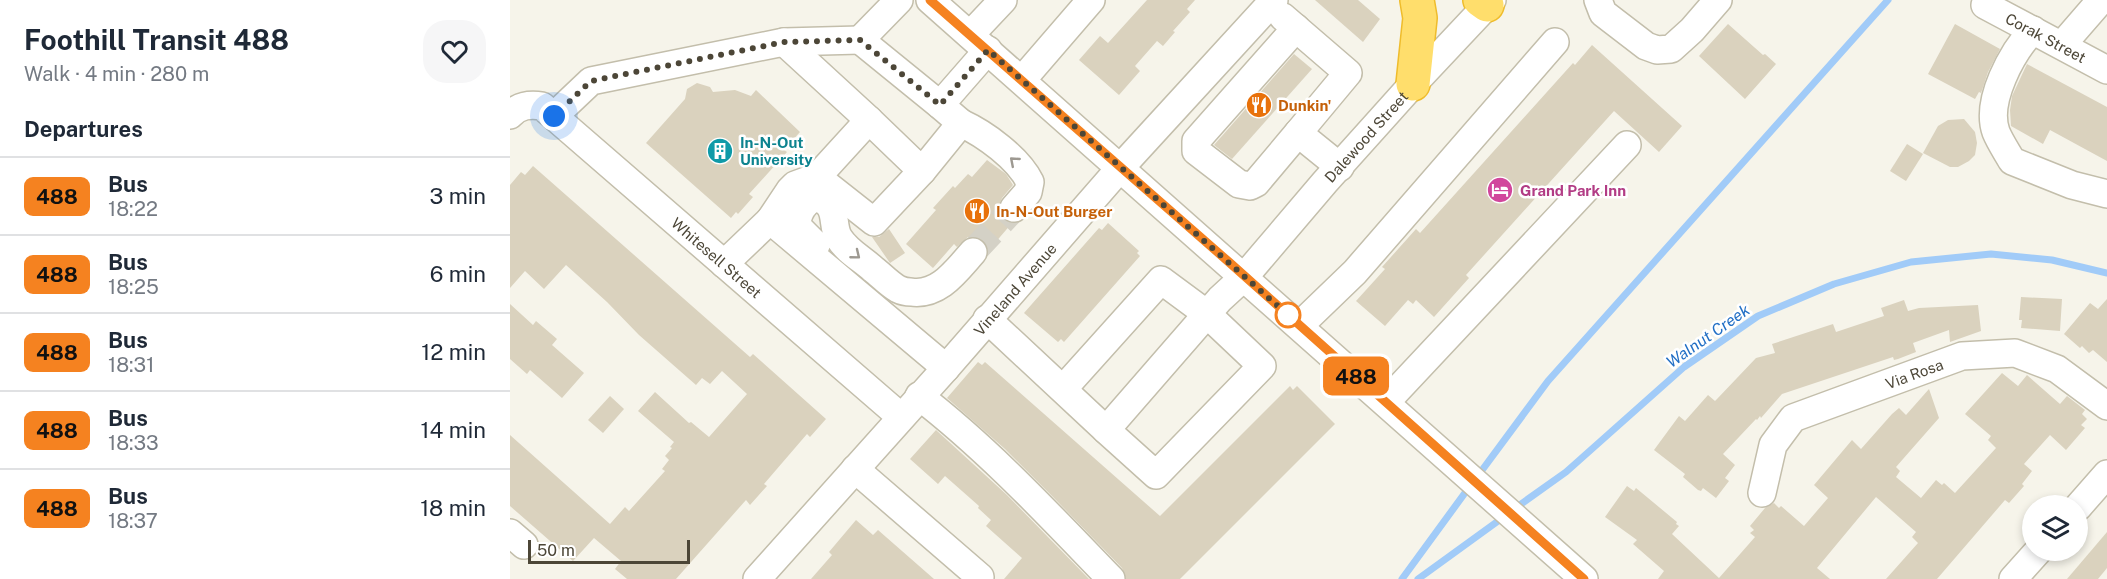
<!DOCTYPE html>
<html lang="en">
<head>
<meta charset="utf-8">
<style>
	:root { --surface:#fff; --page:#f6f6f7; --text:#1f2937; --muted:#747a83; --line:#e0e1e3 }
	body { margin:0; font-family:"Public Sans",sans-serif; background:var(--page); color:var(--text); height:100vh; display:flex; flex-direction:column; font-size:22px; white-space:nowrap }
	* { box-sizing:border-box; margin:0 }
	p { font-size:20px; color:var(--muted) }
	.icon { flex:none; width:33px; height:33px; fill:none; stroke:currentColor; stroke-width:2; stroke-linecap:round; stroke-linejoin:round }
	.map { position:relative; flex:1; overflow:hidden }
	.side { display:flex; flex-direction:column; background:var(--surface); width:510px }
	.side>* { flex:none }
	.badge { padding:0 12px; border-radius:9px; font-size:21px; line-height:39px }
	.buttons { position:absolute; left:1512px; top:495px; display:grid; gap:12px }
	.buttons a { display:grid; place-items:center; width:66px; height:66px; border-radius:50%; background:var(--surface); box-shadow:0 3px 9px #0003; font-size:30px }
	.scale { position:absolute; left:18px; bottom:15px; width:162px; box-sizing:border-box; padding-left:6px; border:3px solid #4c4637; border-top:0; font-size:16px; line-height:21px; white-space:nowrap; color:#4c4637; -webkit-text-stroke:4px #fff; paint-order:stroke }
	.you { position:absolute; width:30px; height:30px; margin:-15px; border:4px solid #fff; border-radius:50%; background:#1a73e8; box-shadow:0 0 0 9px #1a73e833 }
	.map>.badge { position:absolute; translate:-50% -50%; box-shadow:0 0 0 3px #fff }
	h2 { padding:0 24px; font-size:22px; line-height:54px }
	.round { display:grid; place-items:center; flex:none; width:63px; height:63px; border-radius:24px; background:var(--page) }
	.summary { display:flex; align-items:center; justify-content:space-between; height:102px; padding:0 24px }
	h1 { font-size:28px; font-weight:700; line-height:45px }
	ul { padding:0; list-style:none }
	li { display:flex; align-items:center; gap:18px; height:78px; padding:0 24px; border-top:2px solid var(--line) }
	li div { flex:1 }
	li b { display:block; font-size:22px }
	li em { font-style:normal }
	li .badge { min-width:66px; font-weight:700; text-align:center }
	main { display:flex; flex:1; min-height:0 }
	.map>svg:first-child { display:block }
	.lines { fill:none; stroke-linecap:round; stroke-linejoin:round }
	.stream { stroke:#a1cbf8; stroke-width:7 }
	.building { fill:#dad2be }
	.minor-tunnel { stroke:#d4d1c6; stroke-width:27; stroke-dasharray:27 14; stroke-linecap:butt }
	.minor-casing { stroke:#c3beab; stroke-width:30 }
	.highway-casing { stroke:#efbc2c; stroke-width:36 }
	.minor { stroke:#fff; stroke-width:27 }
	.highway { stroke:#ffde6c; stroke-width:33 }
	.oneway { stroke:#9d9991 }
	.line-casing { stroke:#fff; stroke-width:14 }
	.line { stroke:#f58220; stroke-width:9 }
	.walk { stroke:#4c4637; stroke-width:6; stroke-dasharray:0 10.8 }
	.stop-dot { fill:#fff; stroke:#f58220; stroke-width:3 }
	.labels { text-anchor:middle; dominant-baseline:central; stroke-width:5; stroke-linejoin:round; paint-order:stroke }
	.street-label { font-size:15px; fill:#4c4637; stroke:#fff }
	.food-label { font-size:15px; font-weight:bold; fill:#c56008; stroke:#fff; text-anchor:start }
	.culture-label { font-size:15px; font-weight:bold; fill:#0d838f; stroke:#fff; text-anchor:start }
	.hotel-label { font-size:15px; font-weight:bold; fill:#b23c85; stroke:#fff; text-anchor:start }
	.water-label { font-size:16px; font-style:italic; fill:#226fc5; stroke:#fff }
</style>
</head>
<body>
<main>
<section class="side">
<div class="summary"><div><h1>Foothill Transit 488</h1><p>Walk · 4 min · 280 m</p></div><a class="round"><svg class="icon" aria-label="heart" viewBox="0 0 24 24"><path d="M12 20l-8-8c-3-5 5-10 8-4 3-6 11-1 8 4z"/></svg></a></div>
<h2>Departures</h2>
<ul>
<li><span class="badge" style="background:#f58220;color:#111">488</span><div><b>Bus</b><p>18:22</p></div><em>3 min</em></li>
<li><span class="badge" style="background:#f58220;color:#111">488</span><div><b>Bus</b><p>18:25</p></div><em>6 min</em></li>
<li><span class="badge" style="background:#f58220;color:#111">488</span><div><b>Bus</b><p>18:31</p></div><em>12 min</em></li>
<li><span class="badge" style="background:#f58220;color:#111">488</span><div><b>Bus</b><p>18:33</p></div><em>14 min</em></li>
<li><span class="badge" style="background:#f58220;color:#111">488</span><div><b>Bus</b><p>18:37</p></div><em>18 min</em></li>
</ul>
</section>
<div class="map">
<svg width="1597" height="579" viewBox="0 0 1597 579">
	<rect width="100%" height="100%" fill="#f6f4ea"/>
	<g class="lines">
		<g class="stream">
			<polyline points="967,477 1038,381 1378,0"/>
			<polyline points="1004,509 1056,472 1174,367 1248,316 1324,284 1401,262 1481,254 1542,260 1597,273"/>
			<polyline points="892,579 960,486"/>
			<polyline points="908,579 995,516"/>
		</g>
	</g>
	<g class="building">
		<polygon points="637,0 685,0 677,9 680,12 663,31 665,32 653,46 647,41 625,66 630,71 609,95 569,60 590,36 598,43"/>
		<polygon points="805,0 848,0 870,19 853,42"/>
		<polygon points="1218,24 1253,55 1255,54 1266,64 1235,99 1189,56"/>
		<polygon points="1445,24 1490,49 1478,72 1471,93 1469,92 1465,99 1418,74"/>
		<polygon points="1082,45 1172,126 1149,152 1104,111 956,275 959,278 924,317 906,300 903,304 898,300 875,326 846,301 875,269 872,267 906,229 910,233 1063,63 1065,65"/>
		<polygon points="784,54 802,69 722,159 704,145"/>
		<polygon points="1517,64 1597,107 1597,161 1540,130 1533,144 1501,126 1500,110 1502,96"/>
		<polygon points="187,83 200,87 203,92 225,90 241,96 246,90 290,132 274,150 277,152 239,194 243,197 228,214 226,212 221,218 136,143 175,99 177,89"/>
		<polygon points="1454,119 1465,132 1467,143 1465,155 1459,161 1448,167 1440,167 1413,153 1428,126 1438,120"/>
		<polygon points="1397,144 1413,154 1396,181 1380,171"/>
		<polygon points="477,160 496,174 503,185 492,198 489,206 489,213 493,219 502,223 478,251 473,240 467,237 458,237 447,247 444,244 423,268 396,244 426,210 423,208 443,186 445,188 458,174 462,177"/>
		<polygon points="23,166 240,357 243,354 316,419 300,437 297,434 254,484 257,486 240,505 236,500 166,579 117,579 105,569 111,561 84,538 63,561 0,506 0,435 100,524 115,507 119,511 155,471 152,469 159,460 155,456 162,448 160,447 164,442 128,411 145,392 179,423 181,422 199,437 237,394 212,371 200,384 192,378 186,385 129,335 97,302 56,265 34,289 15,271 0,288 0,185 11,172 15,175"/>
		<polygon points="598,223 629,251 627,253 630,256 554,342 551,339 548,342 514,313 589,228 592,230"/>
		<polygon points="379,229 395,253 380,263 362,237 369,237"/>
		<polygon points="1511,297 1552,299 1550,331 1511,328 1512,320 1509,320"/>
		<polygon points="1597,299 1597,362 1583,350 1579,353 1572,346 1570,348 1554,334 1580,303 1588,309"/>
		<polygon points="1394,300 1398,311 1409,308 1468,305 1471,331 1440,342 1439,330 1403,343 1406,352 1388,359 1384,360 1383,357 1272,394 1251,418 1250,416 1247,420 1246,419 1213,454 1225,465 1215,478 1219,481 1206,498 1193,488 1191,491 1188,490 1173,477 1175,474 1144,450 1169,416 1175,421 1198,395 1205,401 1207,399 1246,358 1265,353 1262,344 1323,324 1326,332 1374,316 1371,308"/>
		<polygon points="0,304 23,325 26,321 47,339 42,345 74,373 52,398 20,370 17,374 0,359"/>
		<polygon points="468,362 472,365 475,362 650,516 780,386 783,390 787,386 825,424 670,579 616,579 612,568 543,497 495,449 437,398"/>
		<polygon points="1492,373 1508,386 1517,375 1550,404 1557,396 1575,410 1572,414 1577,419 1571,425 1575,428 1556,450 1540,435 1514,464 1522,471 1512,484 1514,486 1499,503 1495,500 1427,579 1376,579 1408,543 1402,537 1406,532 1366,497 1307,568 1320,579 1148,579 1154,571 1123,544 1127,540 1095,517 1117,486 1124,491 1126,488 1167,522 1166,524 1169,526 1162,534 1209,578 1245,537 1240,533 1244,530 1240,526 1255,508 1264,503 1269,508 1271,506 1294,526 1318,498 1304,485 1342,440 1351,449 1382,414 1389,408 1396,415 1419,389 1429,418 1386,467 1390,471 1386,477 1411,498 1426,480 1432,485 1434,483 1445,493 1486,448 1478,440 1481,436 1455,414"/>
		<polygon points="100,396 114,409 93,433 78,420"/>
		<polygon points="426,430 497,495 579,579 494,579 512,558 476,526 481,520 468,508 469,506 435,476 428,484 400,459"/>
		<polygon points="346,520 363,535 368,530 424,579 301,579 322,555 319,552"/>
		<polygon points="1597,532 1597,568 1588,579 1557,579"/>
	</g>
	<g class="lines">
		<polyline class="minor-tunnel" points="463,252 504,208"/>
		<g class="minor-casing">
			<g id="minor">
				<polyline points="389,0 350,40 430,105 478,50"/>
				<polyline points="420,0 1074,579"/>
				<polyline points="1088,0 1093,13 1136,46 1147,50 1161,49 1182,30 1208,0"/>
				<path id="s1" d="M1475,5L1597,70"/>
				<polyline points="773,17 838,73 788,133 830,167"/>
				<polyline points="786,28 686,141 686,151 729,184 740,186 746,183 788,133"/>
				<path d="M1523,30C1502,52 1475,101 1486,132C1490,142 1497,152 1502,161L1562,185L1597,194"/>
				<polyline points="460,35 493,0"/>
				<polyline points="274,42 359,120 307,177 285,185 280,190 260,220 436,368"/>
				<polyline points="1552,45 1591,0"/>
				<polyline points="512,80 581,0"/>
				<path id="s2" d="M0,115C9,105 20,104 32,106L391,417"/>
				<polyline points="44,116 81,81 274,42 350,40"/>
				<polyline points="359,120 412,171 451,123 430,105"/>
				<path d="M451,123C475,134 508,158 520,182L518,192L504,208"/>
				<polyline points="312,181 364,222 412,171"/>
				<path d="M306,245L287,226C286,210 303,188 318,204C327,213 322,227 329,238C337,251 352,259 363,269C371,275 379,284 388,289C392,291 397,292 401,292C429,296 446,271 463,252"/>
				<polyline points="214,264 260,220"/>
				<path id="s3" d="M477,319L596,430L710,299L735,276L815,182L903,84L982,0"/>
				<polyline points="790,325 845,272 1045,42"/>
				<polyline points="553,389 651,280 697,314 752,366 646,475 596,430"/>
				<path d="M409,396C479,450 540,516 601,579"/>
				<polyline points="876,402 1117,145"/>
				<polyline points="345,469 470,577"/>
				<path id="s4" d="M1252,493L1263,445L1283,418L1452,356L1505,353L1547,369L1597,406"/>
				<polyline points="1568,507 1597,474"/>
				<polyline points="0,533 14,545"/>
				<path id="s5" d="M247,579L436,368L611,167L764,0"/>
				<polyline points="1503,579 1529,550"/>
			</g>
		</g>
		<g class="highway-casing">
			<g id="highway">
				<polyline points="970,0 977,5"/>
				<polyline points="903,84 910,18 907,0"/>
			</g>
		</g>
		<use href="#minor" class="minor"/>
		<use href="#highway" class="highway"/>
	</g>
	<defs><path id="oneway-chevron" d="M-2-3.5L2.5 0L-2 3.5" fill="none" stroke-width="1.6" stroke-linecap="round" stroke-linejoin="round" transform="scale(1.5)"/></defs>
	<g class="oneway">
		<use href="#oneway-chevron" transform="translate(504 161) rotate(-139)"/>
		<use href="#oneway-chevron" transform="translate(346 255) rotate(39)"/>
	</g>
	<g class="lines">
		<g class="line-casing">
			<polyline id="line" points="420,0 720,263 1074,579"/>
		</g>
		<use href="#line" class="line"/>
		<polyline class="walk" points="44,116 81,81 274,42 350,40 430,105 478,50 778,315"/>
	</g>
	<defs>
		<g id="restaurant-disc" transform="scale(1.35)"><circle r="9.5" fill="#e8710a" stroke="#fff"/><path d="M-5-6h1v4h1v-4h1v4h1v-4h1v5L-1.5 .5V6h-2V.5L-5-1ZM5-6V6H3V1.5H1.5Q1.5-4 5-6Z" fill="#fff"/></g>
		<g id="building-disc" transform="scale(1.35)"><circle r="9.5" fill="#0f9aa8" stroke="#fff"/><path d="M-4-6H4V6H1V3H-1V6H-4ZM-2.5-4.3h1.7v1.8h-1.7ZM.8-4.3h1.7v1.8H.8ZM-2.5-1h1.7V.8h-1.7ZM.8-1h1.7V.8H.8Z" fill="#fff"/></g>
		<g id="hotel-disc" transform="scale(1.35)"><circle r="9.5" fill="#d1479c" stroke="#fff"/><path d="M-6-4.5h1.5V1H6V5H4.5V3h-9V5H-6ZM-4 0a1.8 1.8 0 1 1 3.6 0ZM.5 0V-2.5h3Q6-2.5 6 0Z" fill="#fff"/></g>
	</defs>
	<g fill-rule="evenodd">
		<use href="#restaurant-disc" x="749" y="105"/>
		<use href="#building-disc" x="210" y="151"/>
		<use href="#hotel-disc" x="990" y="190"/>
		<use href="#restaurant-disc" x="467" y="211"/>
	</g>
	<circle class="stop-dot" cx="778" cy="315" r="12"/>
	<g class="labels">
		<g class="street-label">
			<text stroke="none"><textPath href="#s1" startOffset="69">Corak Street</textPath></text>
			<text stroke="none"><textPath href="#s3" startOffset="555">Dalewood Street</textPath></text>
			<text stroke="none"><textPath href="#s2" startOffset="266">Whitesell Street</textPath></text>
			<text stroke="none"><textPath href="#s5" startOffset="388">Vineland Avenue</textPath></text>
			<text stroke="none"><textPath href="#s4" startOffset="212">Via Rosa</textPath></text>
		</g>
		<g class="food-label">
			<text x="768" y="105">Dunkin'</text>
			<text x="486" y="211">In-N-Out Burger</text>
		</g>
		<g class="culture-label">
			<text x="230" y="142">In-N-Out<tspan x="230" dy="17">University</tspan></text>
		</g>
		<g class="hotel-label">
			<text x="1010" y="190">Grand Park Inn</text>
		</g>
		<g class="water-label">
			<text transform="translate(1198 336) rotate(-35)">Walnut Creek</text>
		</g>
	</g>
</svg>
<div class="buttons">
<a><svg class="icon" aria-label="layers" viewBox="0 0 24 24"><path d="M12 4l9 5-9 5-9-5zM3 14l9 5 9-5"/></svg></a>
</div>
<div class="scale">50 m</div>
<div class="you" style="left:44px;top:116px"></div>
<b class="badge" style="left:846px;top:376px;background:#f58220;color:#111">488</b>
</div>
</main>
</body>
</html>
